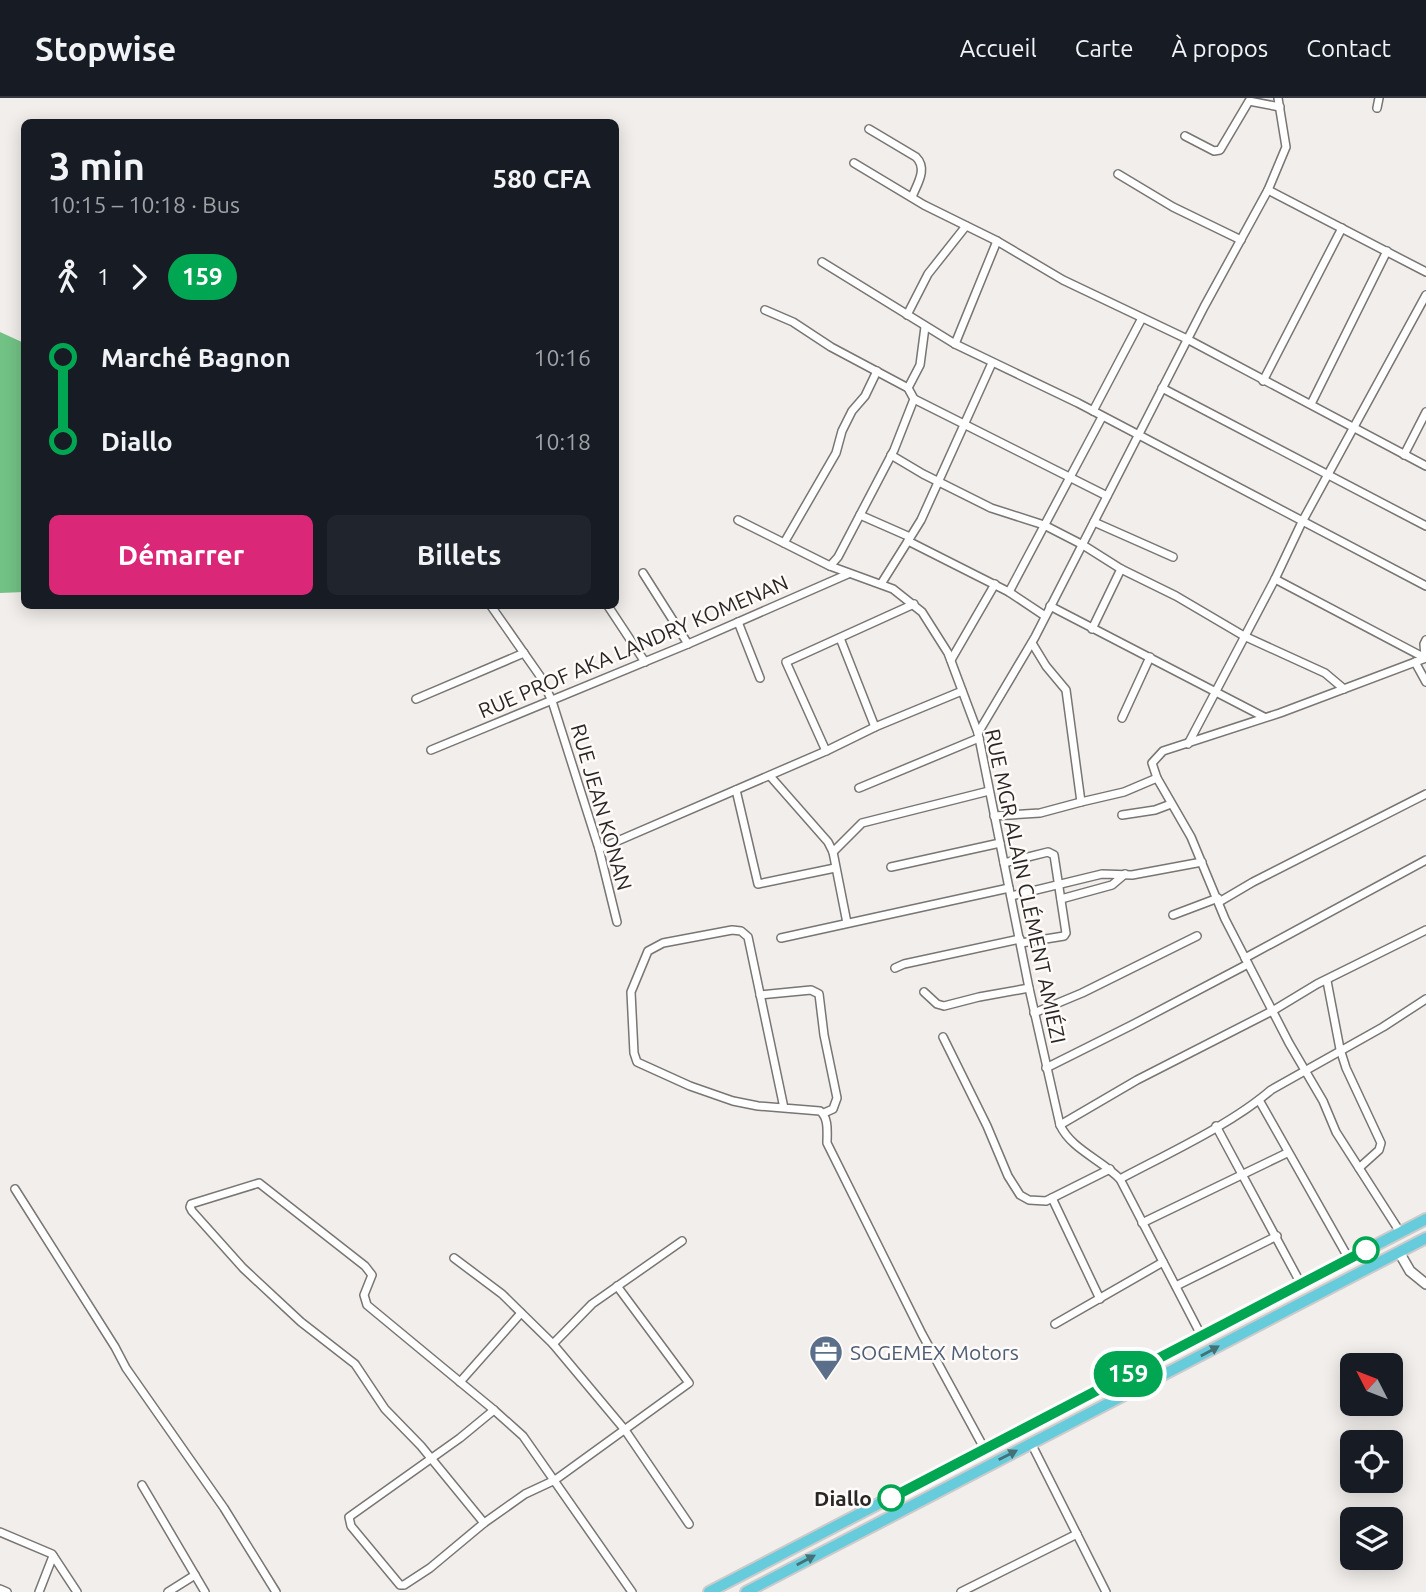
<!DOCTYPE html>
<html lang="fr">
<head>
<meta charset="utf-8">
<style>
	:root { --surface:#171b24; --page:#20242c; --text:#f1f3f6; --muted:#9ea1a6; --line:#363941; --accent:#db2777 }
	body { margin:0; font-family:Ubuntu,sans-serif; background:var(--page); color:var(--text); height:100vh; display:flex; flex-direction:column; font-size:26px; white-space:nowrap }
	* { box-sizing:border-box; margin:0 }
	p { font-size:23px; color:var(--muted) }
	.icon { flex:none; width:38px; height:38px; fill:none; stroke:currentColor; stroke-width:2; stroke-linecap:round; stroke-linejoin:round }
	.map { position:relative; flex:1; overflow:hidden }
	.side { position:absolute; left:21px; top:21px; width:598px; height:490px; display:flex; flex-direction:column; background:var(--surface); border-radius:10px; box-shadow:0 4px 18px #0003 }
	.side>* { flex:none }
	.badge { padding:0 14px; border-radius:23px; font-size:24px; line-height:46px }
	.needle { width:46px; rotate:312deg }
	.tools { position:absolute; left:1340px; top:1255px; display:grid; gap:14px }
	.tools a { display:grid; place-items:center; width:63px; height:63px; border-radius:10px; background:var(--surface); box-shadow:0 4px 18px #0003; font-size:35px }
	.map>.badge { position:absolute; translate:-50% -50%; box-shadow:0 0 0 4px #fff }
	.legs { display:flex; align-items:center; gap:10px; height:77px; padding:0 28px; font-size:23px }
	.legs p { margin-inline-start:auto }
	.head { display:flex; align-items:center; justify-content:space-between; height:119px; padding:0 28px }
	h1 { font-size:38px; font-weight:700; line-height:52px }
	.action { display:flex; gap:14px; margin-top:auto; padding:14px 28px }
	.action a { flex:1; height:80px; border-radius:10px; background:var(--accent); color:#fff; font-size:28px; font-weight:700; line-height:80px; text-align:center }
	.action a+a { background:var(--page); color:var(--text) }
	ul { padding:0 28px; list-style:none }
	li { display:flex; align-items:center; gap:24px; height:84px; font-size:26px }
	li i { display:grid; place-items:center; width:10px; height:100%; margin:0 9px; background:currentColor }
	li i::after { content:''; width:18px; height:18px; margin:-9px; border:5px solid; border-radius:50%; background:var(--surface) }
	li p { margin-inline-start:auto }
	li:first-child i { background:linear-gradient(#0000 50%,currentColor 0) }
	li:last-child i { background:linear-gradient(currentColor 50%,#0000 0) }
	header { display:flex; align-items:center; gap:42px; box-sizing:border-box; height:98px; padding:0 35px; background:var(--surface); border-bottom:2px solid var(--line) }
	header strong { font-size:33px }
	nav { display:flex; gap:38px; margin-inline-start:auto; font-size:24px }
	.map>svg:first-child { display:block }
	.forest { fill:#72c285 }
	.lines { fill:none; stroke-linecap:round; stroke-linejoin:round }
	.minor-casing { stroke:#787573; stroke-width:10 }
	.tertiary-casing { stroke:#787573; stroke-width:12 }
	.primary-casing { stroke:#cccbcb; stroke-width:14 }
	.minor { stroke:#fff; stroke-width:7 }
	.tertiary { stroke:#fff; stroke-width:9 }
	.primary { stroke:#66cbdb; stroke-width:10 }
	.oneway { fill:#447177 }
	.line-1-casing { stroke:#fff; stroke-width:16 }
	.line-1 { stroke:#00a651; stroke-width:10 }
	.stop-1-dot { fill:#fff; stroke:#00a651; stroke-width:3.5 }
	.labels { text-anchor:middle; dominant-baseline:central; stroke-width:5; stroke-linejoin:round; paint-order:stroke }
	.street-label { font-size:21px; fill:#292726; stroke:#fefbf9 }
	.service-label { font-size:21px; fill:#4e5e75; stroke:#fefbf9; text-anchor:start }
	.stop-label { font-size:21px; font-weight:bold; fill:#292726; stroke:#fefbf9; text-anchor:end }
</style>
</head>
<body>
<header>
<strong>Stopwise</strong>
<nav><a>Accueil</a><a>Carte</a><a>À propos</a><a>Contact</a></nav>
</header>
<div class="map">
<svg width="1426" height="1494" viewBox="0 0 1426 1494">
	<rect width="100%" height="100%" fill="#f1eeeb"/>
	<polygon class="forest" points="0,234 24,245 24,494 0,495"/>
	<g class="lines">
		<g class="minor-casing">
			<g id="minor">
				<polyline points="1377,10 1379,0"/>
				<path d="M869,31L916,59C928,71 917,86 912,99"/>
				<polyline points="1185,38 1214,53 1220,52 1249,3 1280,9"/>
				<polyline points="854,65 924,107 997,143 1063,182 1187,241 1426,368"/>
				<polyline points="1118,76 1173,109 1241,142"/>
				<polyline points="1268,92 1426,174"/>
				<polyline points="822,164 955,246 1078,305 1426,488"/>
				<polyline points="765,212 793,224 831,249 908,290 914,301 894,352 838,459 830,468"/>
				<polyline points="907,217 928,176 966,128"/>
				<polyline points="955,246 997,143"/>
				<polyline points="1263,283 1342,130"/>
				<polyline points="908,290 920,267 925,229"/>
				<polyline points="1162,290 1426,428"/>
				<polyline points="914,301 1107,398"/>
				<polyline points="1311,306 1387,153"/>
				<polyline points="1093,313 1142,220"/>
				<polyline points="891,357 923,376 991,410 1044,427 1083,447 1121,471 1176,498 1244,538 1325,575 1344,591"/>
				<polyline points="1404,357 1426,314"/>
				<polyline points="860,417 910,439"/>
				<path d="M738,422L830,468L893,491L922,514L948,555L978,635L1029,890L1060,1027C1071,1051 1102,1062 1120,1081L1202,1239"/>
				<polyline points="1094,424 1173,459"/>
				<polyline points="908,443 921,422 992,265"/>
				<polyline points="784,445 836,355 842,333 852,313 865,298 877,273"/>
				<polyline points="643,475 688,546"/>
				<polyline points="1275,481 1425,560"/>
				<polyline points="881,486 908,443 1009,494 1045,518"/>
				<polyline points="1009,494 1102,319"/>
				<polyline points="491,508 540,578 552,603 599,751 617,824"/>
				<polyline points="608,508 645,564"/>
				<polyline points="1050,508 1264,619"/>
				<polyline points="738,524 760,580"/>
				<polyline points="1092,531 1121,471"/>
				<polyline points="840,540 875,629"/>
				<polyline points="1032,545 1046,568 1066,592 1081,704 1124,694 1157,680"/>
				<polyline points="1425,560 1424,546 1426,542"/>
				<polyline points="951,562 995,486"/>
				<polyline points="1415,564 1426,584"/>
				<polyline points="416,601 524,555"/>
				<polyline points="1122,620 1150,559"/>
				<polyline points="978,635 1035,539 1204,209 1268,92 1286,49 1278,0"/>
				<polyline points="1188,646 1275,481 1302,424 1426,197"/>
				<polyline points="431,652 688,546 848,476"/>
				<polyline points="826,653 786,564 914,506"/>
				<polyline points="770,678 828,744 833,754 847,825"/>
				<polyline points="859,690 979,640"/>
				<polyline points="736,692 758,786 835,770"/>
				<polyline points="1122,717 1155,712 1171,706"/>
				<polyline points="994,718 1040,715 1081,704"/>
				<polyline points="599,751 826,653 875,629 962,593"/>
				<polyline points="833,754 862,725 989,693"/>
				<polyline points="1004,765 1048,754 1054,757 1066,835 1064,838 1021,845"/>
				<polyline points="891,769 1000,745"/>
				<polyline points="1011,798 1102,776 1132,777 1202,764"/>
				<polyline points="1061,801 1112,787 1125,776"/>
				<polyline points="1219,804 1253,784 1426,696"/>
				<polyline points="1173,817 1218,800"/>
				<polyline points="781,840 1009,790"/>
				<polyline points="1245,860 1426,762"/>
				<polyline points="895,870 904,866 1020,841"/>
				<polyline points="1327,883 1340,951 1346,970 1381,1045 1379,1052 1359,1070"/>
				<polyline points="924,894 937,906 944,908 979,899 1029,890"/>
				<polyline points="760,897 811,892 819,896 824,937 837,1000 833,1011 824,1015"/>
				<polyline points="1034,915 1082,895 1197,838"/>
				<polyline points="943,939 987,1028 1008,1078 1020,1097 1029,1102 1046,1103 1110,1071"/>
				<polyline points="1046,970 1132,927 1248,866"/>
				<polyline points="1259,1002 1349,1161"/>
				<path d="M784,1010L748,839L741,833L732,832L663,845L648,853L631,894L634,955L637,964L690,988L733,1003L758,1008L820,1013C829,1020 827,1034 827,1045L922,1236L984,1350"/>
				<polyline points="1060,1027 1137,982 1274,912 1317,886 1426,832"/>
				<polyline points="1216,1028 1301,1186"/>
				<path d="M1120,1081C1167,1056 1232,1026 1271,992L1383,929L1426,901"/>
				<polyline points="15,1091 115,1249 126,1270 224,1410 276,1494"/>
				<polyline points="1052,1100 1100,1201"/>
				<polyline points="1142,1125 1287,1055"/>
				<polyline points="1400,1134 1336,1034 1323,1003 1289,945 1225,821 1191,739 1157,680 1152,665 1163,653 1280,615 1426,560"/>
				<polyline points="454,1160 502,1196 553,1246 625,1332 689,1426"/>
				<polyline points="1176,1188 1277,1138"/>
				<polyline points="1055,1226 1163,1164"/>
				<polyline points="553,1246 592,1206 682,1143"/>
				<polyline points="460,1284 521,1215"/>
				<polyline points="494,1312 460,1340 349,1419 351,1428 400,1487 404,1487 430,1470 484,1425 525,1396 555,1382 689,1285 617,1188"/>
				<polyline points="1031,1345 1106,1494"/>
				<polyline points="142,1387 205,1494"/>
				<polyline points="484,1425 421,1348 385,1311 355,1266 301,1224 243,1170 192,1113 190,1109 191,1106 259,1085 365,1168 372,1177 364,1197 367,1207 494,1312 523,1338 632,1494"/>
				<polyline points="0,1434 52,1456 77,1494"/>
				<polyline points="0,1491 7,1494"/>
				<polyline points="39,1494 53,1458"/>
				<polyline points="168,1494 195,1477"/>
				<polyline points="961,1494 1077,1436"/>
			</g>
		</g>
		<g class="tertiary-casing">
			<polyline id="tertiary" points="1399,1154 1410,1173 1426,1186"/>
		</g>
		<g class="primary-casing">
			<g id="primary">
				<polyline points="709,1494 1426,1121"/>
				<polyline points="746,1494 1426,1140"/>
			</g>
		</g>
		<use href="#minor" class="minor"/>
		<use href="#tertiary" class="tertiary"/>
		<use href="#primary" class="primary"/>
	</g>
	<defs><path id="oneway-solid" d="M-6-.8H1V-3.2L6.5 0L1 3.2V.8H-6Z" transform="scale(1.75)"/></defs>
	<g class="oneway">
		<use href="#oneway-solid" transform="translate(1210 1253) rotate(-29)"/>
		<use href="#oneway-solid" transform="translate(1008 1357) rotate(-27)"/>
		<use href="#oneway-solid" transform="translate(806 1462) rotate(-28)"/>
	</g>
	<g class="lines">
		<g class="line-1-casing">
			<polyline id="line-1" points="891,1400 1366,1152"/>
		</g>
		<use href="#line-1" class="line-1"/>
	</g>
	<defs>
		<g id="office-pin" transform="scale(1.75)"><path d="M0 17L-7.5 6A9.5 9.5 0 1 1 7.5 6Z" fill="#5c6f8a" stroke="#fefbf9"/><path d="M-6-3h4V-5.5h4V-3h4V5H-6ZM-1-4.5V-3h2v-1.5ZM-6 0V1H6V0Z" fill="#fff"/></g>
	</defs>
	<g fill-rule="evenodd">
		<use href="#office-pin" x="826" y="1254"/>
	</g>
	<g class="stop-1-dot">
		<circle cx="1366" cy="1152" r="12"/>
		<circle cx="891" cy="1400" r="12"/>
	</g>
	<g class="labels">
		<g class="street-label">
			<text transform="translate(633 548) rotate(-23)">RUE PROF AKA LANDRY KOMENAN</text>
			<text transform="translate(602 709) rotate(74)">RUE JEAN KONAN</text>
			<text transform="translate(1026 788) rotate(78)">RUE MGR ALAIN CLÉMENT AMIÉZI</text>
		</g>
		<g class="service-label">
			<text x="850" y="1254">SOGEMEX Motors</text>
		</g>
		<g class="stop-label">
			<text x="872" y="1400">Diallo</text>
		</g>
	</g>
</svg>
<div class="tools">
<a><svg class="needle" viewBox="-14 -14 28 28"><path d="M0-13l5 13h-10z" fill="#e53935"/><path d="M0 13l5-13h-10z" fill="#9ea1a6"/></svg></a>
<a><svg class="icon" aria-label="locate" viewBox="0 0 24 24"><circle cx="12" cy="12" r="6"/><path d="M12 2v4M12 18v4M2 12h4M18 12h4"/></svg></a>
<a><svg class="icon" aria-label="layers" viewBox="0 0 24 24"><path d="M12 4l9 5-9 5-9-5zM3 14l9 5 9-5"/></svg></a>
</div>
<b class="badge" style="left:1128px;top:1276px;background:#00a651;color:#fff">159</b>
<section class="side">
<div class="head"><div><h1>3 min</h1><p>10:15 – 10:18 · Bus</p></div><b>580 CFA</b></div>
<div class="legs"><svg class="icon" aria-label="walk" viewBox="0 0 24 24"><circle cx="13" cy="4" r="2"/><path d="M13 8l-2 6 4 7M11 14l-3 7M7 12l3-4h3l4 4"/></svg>1<svg class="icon" aria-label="forward" viewBox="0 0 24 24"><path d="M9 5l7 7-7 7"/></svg><b class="badge" style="background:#00a651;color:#fff">159</b></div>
<ul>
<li><i style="color:#00a651"></i><b>Marché Bagnon</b><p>10:16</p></li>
<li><i style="color:#00a651"></i><b>Diallo</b><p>10:18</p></li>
</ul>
<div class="action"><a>Démarrer</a><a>Billets</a></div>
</section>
</div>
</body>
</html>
